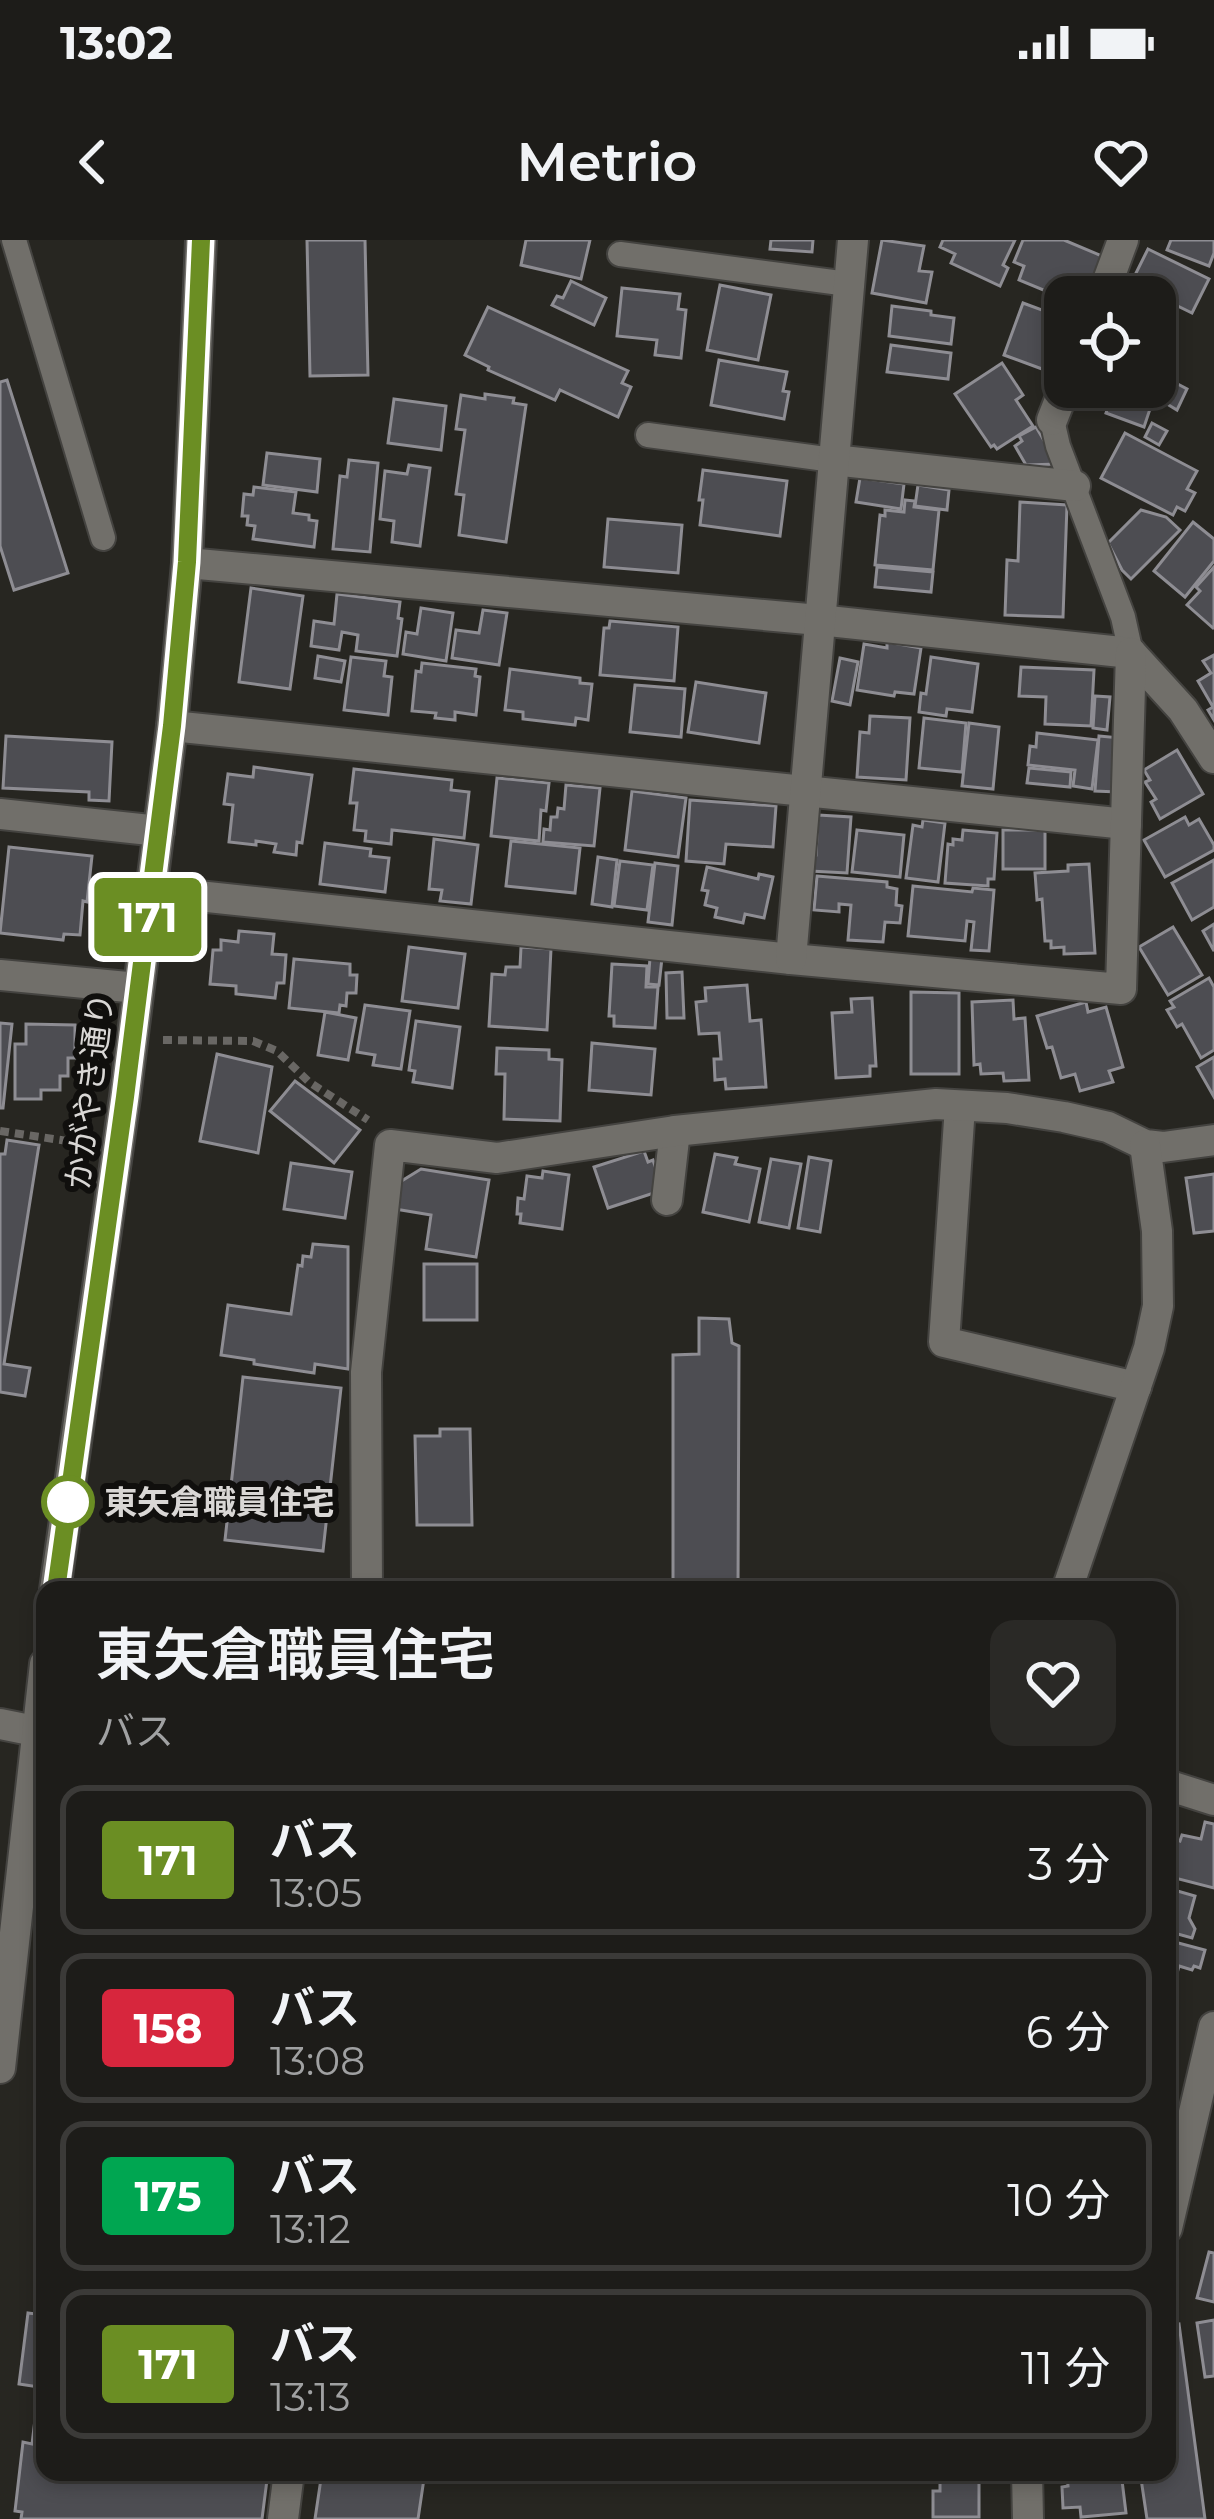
<!DOCTYPE html>
<html lang="ja">
<head>
<meta charset="utf-8">
<style>
	:root { --surface:#1d1c19; --page:#2a2926; --text:#f1f3f6; --muted:#a0a1a2; --line:#3b3a38 }
	body { margin:0; font-family:Montserrat,"Noto Sans JP",sans-serif; background:var(--page); color:var(--text); height:100vh; display:flex; flex-direction:column; font-size:45px; white-space:nowrap }
	* { box-sizing:border-box; margin:0 }
	p { font-size:39px; color:var(--muted) }
	.icon { flex:none; width:66px; height:66px; fill:none; stroke:currentColor; stroke-width:2; stroke-linecap:round; stroke-linejoin:round }
	.map { position:relative; flex:1; overflow:hidden }
	.details { position:absolute; left:36px; top:1341px; width:1140px; height:900px; display:flex; flex-direction:column; background:var(--surface); border-radius:24px; box-shadow:0 6px 18px #0003,0 0 0 3px var(--line) }
	.details>* { flex:none }
	.badge { padding:0 24px; border-radius:9px; font-size:42px; line-height:78px }
	.controls { position:absolute; left:1044px; top:36px; display:grid; gap:24px }
	.controls a { display:grid; place-items:center; width:132px; height:132px; border-radius:24px; background:var(--surface); box-shadow:0 6px 18px #0003,0 0 0 3px var(--line); font-size:60px }
	.map>.badge { position:absolute; translate:-50% -50%; box-shadow:0 0 0 6px #fff }
	.round { display:grid; place-items:center; flex:none; width:126px; height:126px; border-radius:24px; background:var(--page) }
	.summary { display:flex; align-items:center; justify-content:space-between; height:204px; padding:0 60px }
	h1 { font-size:57px; font-weight:600; line-height:90px }
	ul { padding:0; list-style:none }
	li { display:flex; align-items:center; gap:36px; height:150px; margin:0 24px 18px; padding:0 36px; border:6px solid var(--line); border-radius:24px }
	li div { flex:1 }
	li b { display:block; font-size:45px }
	li em { font-style:normal }
	li .badge { min-width:132px; font-weight:700; text-align:center }
	.status { display:flex; justify-content:space-between; align-items:center; height:84px; padding:0 60px; background:var(--surface); direction:ltr }
	.status svg { height:33px; fill:currentColor }
	header { display:flex; justify-content:space-between; align-items:center; height:156px; padding:0 60px; background:var(--surface); font-size:54px; font-weight:600 }
	.map>svg:first-child { display:block }
	.building { fill:#4d4d52; stroke:#8e8d93; stroke-width:3 }
	.lines { fill:none; stroke-linecap:round; stroke-linejoin:round }
	.service-casing { stroke:#444340; stroke-width:28 }
	.minor-casing { stroke:#444340; stroke-width:34 }
	.tertiary-casing { stroke:#444340; stroke-width:34 }
	.path { stroke:#696764; stroke-width:8; stroke-dasharray:9 6; stroke-linecap:butt }
	.service { stroke:#716f6a; stroke-width:24 }
	.minor { stroke:#716f6a; stroke-width:30 }
	.tertiary { stroke:#716f6a; stroke-width:30 }
	.line-casing { stroke:#fff; stroke-width:27 }
	.line { stroke:#6b8e23; stroke-width:18 }
	.stop-dot { fill:#fff; stroke:#6b8e23; stroke-width:6 }
	.labels { text-anchor:middle; dominant-baseline:central; stroke-width:12; stroke-linejoin:round; paint-order:stroke }
	.street-label { font-size:33px; fill:#d9d7d5; stroke:#100f0d }
	.stop-label { font-size:33px; font-weight:bold; fill:#d9d7d5; stroke:#100f0d; text-anchor:start }
</style>
</head>
<body>
<div class="status"><b>13:02</b><svg viewBox="0 0 49 12"><path d="M0 12V9h3v3zM5 12V6h3v6zM10 12V3h3v9zM15 12V0h3v12zM26 1h20v11H26zM47 4h2v5h-2z"/></svg></div>
<header><svg class="icon" aria-label="back" viewBox="0 0 24 24"><path d="M15 5l-7 7 7 7"/></svg>Metrio<svg class="icon" aria-label="heart" viewBox="0 0 24 24"><path d="M12 20l-8-8c-3-5 5-10 8-4 3-6 11-1 8 4z"/></svg></header>
<div class="map">
<svg width="1214" height="2279" viewBox="0 0 1214 2279">
	<rect width="100%" height="100%" fill="#272621"/>
	<g class="building">
		<polygon points="307,0 365,0 368,135 310,136"/>
		<polygon points="526,0 590,0 581,39 521,25"/>
		<polygon points="771,0 813,0 812,12 770,9"/>
		<polygon points="882,0 924,6 919,31 932,32 926,63 872,53"/>
		<polygon points="943,0 1015,0 1003,25 1008,28 1000,46 951,23 955,14 940,7"/>
		<polygon points="1023,0 1064,0 1102,16 1086,55 1069,49 1065,59 1019,40 1024,26 1014,22"/>
		<polygon points="1171,0 1214,0 1214,13 1209,26 1167,10"/>
		<polygon points="1148,9 1209,39 1192,73 1131,43"/>
		<polygon points="571,41 606,58 594,85 552,65 557,56 563,58"/>
		<polygon points="720,45 771,55 758,120 707,110"/>
		<polygon points="622,48 680,54 678,69 686,70 681,118 655,115 657,100 617,96"/>
		<polygon points="1023,63 1053,74 1050,81 1065,86 1065,96 1054,126 1044,123 1042,129 1004,115"/>
		<polygon points="892,66 931,71 931,75 954,78 951,104 889,96"/>
		<polygon points="488,67 628,131 622,143 631,147 618,177 560,150 555,160 488,130 489,127 465,115"/>
		<polygon points="891,105 951,113 948,139 887,132"/>
		<polygon points="719,120 787,132 783,151 789,152 784,179 711,165"/>
		<polygon points="1002,123 1023,155 1016,160 1033,186 997,209 994,205 991,207 955,154"/>
		<polygon points="1155,132 1165,137 1156,159 1152,158 1148,168 1111,152 1104,168 1091,162 1097,147 1155,147"/>
		<polygon points="7,140 68,333 14,350 0,306 0,142"/>
		<polygon points="1172,141 1187,149 1177,170 1162,161"/>
		<polygon points="485,154 514,158 513,163 526,165 506,302 459,295 464,255 456,254 465,190 456,189 461,155 485,159"/>
		<polygon points="1112,155 1150,169 1144,187 1106,173"/>
		<polygon points="394,159 446,166 441,210 388,203"/>
		<polygon points="1152,183 1167,191 1159,205 1145,197"/>
		<polygon points="1036,187 1058,224 1026,225 1015,206 1022,201 1019,196"/>
		<polygon points="1125,193 1197,231 1187,249 1195,253 1185,271 1177,267 1173,275 1101,238"/>
		<polygon points="267,213 320,219 317,252 263,245"/>
		<polygon points="349,220 378,223 370,312 333,309 340,236 347,237"/>
		<polygon points="409,225 430,228 420,306 392,302 394,281 380,279 385,231 407,234"/>
		<polygon points="703,230 787,241 780,296 700,285 703,260 699,260"/>
		<polygon points="860,238 904,244 901,269 856,262"/>
		<polygon points="918,245 949,250 947,270 915,266"/>
		<polygon points="254,247 296,252 293,273 309,275 309,280 317,281 314,307 253,299 255,286 247,285 248,276 242,276 244,254 253,255"/>
		<polygon points="905,260 915,261 914,267 939,270 933,330 875,325 880,275 885,276 885,270 904,272"/>
		<polygon points="1020,262 1067,265 1063,377 1005,375 1007,320 1018,321"/>
		<polygon points="1141,270 1166,277 1180,290 1131,339 1122,330 1108,303"/>
		<polygon points="608,279 682,285 678,333 604,327"/>
		<polygon points="1193,282 1214,299 1214,321 1185,357 1154,331"/>
		<polygon points="877,327 933,332 931,352 875,347"/>
		<polygon points="1214,327 1214,387 1213,388 1187,365 1200,351 1196,347"/>
		<polygon points="251,348 303,356 290,449 239,442"/>
		<polygon points="337,354 400,362 398,378 402,379 397,416 356,411 358,395 342,392 339,410 311,406 314,381 334,384"/>
		<polygon points="421,368 453,373 446,421 403,414 406,392 417,394"/>
		<polygon points="483,370 507,373 499,425 452,418 456,390 479,393"/>
		<polygon points="610,381 678,387 674,441 600,435 604,388 609,388"/>
		<polygon points="887,402 921,408 914,454 895,452 894,456 857,450 864,404 887,408"/>
		<polygon points="1214,415 1214,480 1208,470 1213,467 1198,441 1211,433 1203,421"/>
		<polygon points="318,416 345,421 341,442 315,438"/>
		<polygon points="351,417 386,421 384,436 392,437 388,475 344,470"/>
		<polygon points="931,417 978,424 972,472 947,469 946,476 919,472 921,453 926,454"/>
		<polygon points="840,418 858,422 850,465 832,461"/>
		<polygon points="422,423 476,429 475,436 480,437 476,475 455,472 455,480 435,478 436,473 412,471 416,431 421,432"/>
		<polygon points="1021,427 1094,430 1091,486 1045,484 1046,457 1019,456"/>
		<polygon points="510,429 580,438 580,443 592,444 588,480 576,478 575,485 523,479 523,472 505,470"/>
		<polygon points="696,442 766,453 759,503 688,492"/>
		<polygon points="635,445 685,449 681,497 630,492"/>
		<polygon points="1095,456 1110,457 1107,490 1093,488"/>
		<polygon points="870,476 910,478 906,540 857,537 860,492 869,493"/>
		<polygon points="924,478 966,483 962,532 919,528"/>
		<polygon points="969,483 999,487 993,549 962,546"/>
		<polygon points="1037,493 1098,500 1092,549 1073,546 1075,530 1028,525 1030,506 1036,507"/>
		<polygon points="6,496 112,502 109,561 89,560 89,552 3,548"/>
		<polygon points="1099,496 1121,498 1117,552 1095,551"/>
		<polygon points="1177,510 1203,554 1160,579 1151,562 1156,559 1145,542 1150,540 1144,530"/>
		<polygon points="254,527 312,535 302,603 297,602 296,615 274,612 276,604 256,601 256,605 229,602 233,565 224,564 228,534 253,537"/>
		<polygon points="1029,528 1071,532 1070,547 1027,543"/>
		<polygon points="354,529 452,540 451,550 469,552 464,598 392,590 391,604 365,601 366,591 354,590 357,563 350,563"/>
		<polygon points="497,538 549,543 546,571 541,570 539,601 491,596"/>
		<polygon points="566,545 600,548 594,606 543,602 544,589 550,590 551,577 557,577 558,568 564,569"/>
		<polygon points="632,551 686,558 678,617 625,610"/>
		<polygon points="690,560 776,566 773,607 726,604 724,624 686,621"/>
		<polygon points="818,575 851,577 847,633 810,631 811,615 816,615"/>
		<polygon points="1185,577 1189,585 1199,579 1214,605 1214,610 1165,637 1144,600"/>
		<polygon points="923,580 945,583 938,642 906,638 913,585 922,587"/>
		<polygon points="857,590 904,595 900,637 852,632"/>
		<polygon points="963,590 997,593 994,639 988,639 988,646 945,643 948,604 953,605 953,599 962,600"/>
		<rect x="1003" y="590" width="42" height="39"/>
		<polygon points="434,599 478,605 471,664 440,661 442,650 429,649"/>
		<polygon points="511,601 580,608 575,653 506,646"/>
		<polygon points="325,603 371,609 370,616 389,618 385,652 320,644"/>
		<polygon points="9,607 92,616 87,662 83,661 80,695 64,694 63,700 0,693"/>
		<polygon points="598,617 617,620 612,667 592,664"/>
		<polygon points="1214,620 1214,667 1192,680 1172,643"/>
		<polygon points="620,621 653,625 647,670 614,666"/>
		<polygon points="655,623 678,626 672,685 648,682"/>
		<polygon points="1089,624 1095,713 1064,714 1064,707 1051,708 1051,701 1045,701 1042,659 1037,660 1035,633 1068,631 1068,625"/>
		<polygon points="707,627 758,639 759,634 773,637 764,678 745,674 743,683 715,677 717,668 705,665 708,651 702,650"/>
		<polygon points="817,636 887,642 887,647 897,649 896,665 902,666 900,683 885,682 883,702 848,700 851,665 839,664 839,672 814,670"/>
		<polygon points="913,646 972,652 973,648 994,650 989,711 971,710 974,682 967,681 965,701 908,696"/>
		<polygon points="1214,684 1214,711 1203,691"/>
		<polygon points="1173,687 1202,735 1168,755 1139,707"/>
		<polygon points="239,691 274,694 272,714 286,715 284,743 277,743 275,758 236,754 236,746 210,744 213,710 221,710 221,700 238,702"/>
		<polygon points="409,707 465,714 458,768 402,761"/>
		<polygon points="521,707 551,709 547,790 489,786 492,734 505,735 506,727 520,727"/>
		<polygon points="650,718 662,718 659,745 648,744"/>
		<polygon points="294,719 350,724 350,735 357,735 356,753 347,753 346,766 340,765 339,773 289,768"/>
		<polygon points="612,724 647,726 646,747 658,747 655,788 614,786 614,776 609,776"/>
		<polygon points="682,732 684,778 667,778 666,733"/>
		<polygon points="1209,738 1214,747 1214,810 1201,818 1182,784 1177,787 1167,770 1174,767 1170,761"/>
		<polygon points="747,745 750,781 761,780 766,847 726,849 725,839 715,840 714,819 721,819 719,793 699,794 696,762 706,761 705,748"/>
		<polygon points="911,752 959,753 959,834 911,834"/>
		<polygon points="872,758 876,826 870,826 870,836 836,838 832,773 852,772 851,759"/>
		<polygon points="1013,760 1014,779 1025,778 1029,840 1004,841 1003,833 981,834 980,824 974,825 972,762"/>
		<polygon points="1086,762 1088,772 1106,767 1123,827 1109,831 1113,842 1080,851 1075,834 1061,838 1052,807 1047,808 1037,776"/>
		<polygon points="365,765 410,771 401,829 373,825 375,815 357,812"/>
		<polygon points="325,772 356,778 348,820 318,815"/>
		<polygon points="416,781 460,787 452,848 413,842 415,831 409,830"/>
		<polygon points="0,783 12,784 3,868 0,868"/>
		<polygon points="26,784 75,785 75,818 68,818 68,836 60,836 60,850 41,850 41,859 15,859 15,804 26,804"/>
		<polygon points="592,803 655,809 651,855 589,850"/>
		<polygon points="497,808 549,810 549,819 562,820 560,881 504,879 505,834 496,834"/>
		<polygon points="217,814 272,827 258,913 200,901"/>
		<polygon points="1214,817 1214,857 1197,827"/>
		<polygon points="295,841 360,890 334,923 270,871"/>
		<polygon points="7,900 39,905 4,1124 30,1128 25,1156 0,1152 0,914 5,914"/>
		<polygon points="644,911 648,922 653,920 661,944 657,952 608,968 594,927"/>
		<polygon points="715,914 737,918 735,924 760,929 749,982 703,972"/>
		<polygon points="809,917 831,921 820,992 798,988"/>
		<polygon points="771,919 801,924 789,988 759,982"/>
		<polygon points="291,923 352,932 345,978 284,969"/>
		<polygon points="421,929 489,940 476,1017 426,1009 431,975 395,969 400,942"/>
		<polygon points="543,931 569,935 562,989 520,983 521,974 517,974 518,958 524,959 527,936 542,938"/>
		<polygon points="1214,934 1214,991 1194,993 1186,938"/>
		<polygon points="313,1004 348,1007 348,1129 315,1124 314,1133 254,1124 254,1120 221,1115 228,1065 291,1074 298,1025 302,1026 303,1016 311,1017"/>
		<rect x="424" y="1024" width="53" height="56"/>
		<polygon points="699,1078 729,1079 732,1103 739,1106 738,1350 713,1350 712,1343 673,1343 673,1115 699,1114"/>
		<polygon points="243,1137 341,1148 323,1311 225,1300"/>
		<polygon points="440,1189 470,1189 472,1285 417,1285 415,1196 440,1196"/>
		<polygon points="1205,1582 1214,1584 1214,1648 1167,1636 1175,1599 1180,1601 1182,1595 1201,1599"/>
		<polygon points="1167,1648 1195,1656 1189,1678 1195,1689 1192,1698 1167,1691"/>
		<polygon points="1167,1700 1205,1710 1200,1728 1194,1726 1192,1730 1179,1726 1173,1748 1167,1747"/>
		<polygon points="1209,2012 1214,2013 1214,2062 1197,2058"/>
		<polygon points="28,2073 45,2075 45,2232 268,2232 262,2279 21,2279 22,2272 15,2271 23,2202 32,2204 39,2147 19,2144"/>
		<polygon points="1214,2080 1214,2136 1205,2137 1197,2083"/>
		<polygon points="1179,2084 1205,2279 1147,2279 1140,2232 1167,2232 1167,2086"/>
		<polygon points="322,2232 425,2232 418,2279 315,2279"/>
		<polygon points="940,2232 979,2232 979,2277 933,2277 933,2251 940,2251"/>
		<polygon points="1067,2232 1121,2232 1126,2273 1081,2277 1080,2267 1063,2268 1062,2247 1068,2246"/>
	</g>
	<g class="lines">
		<g class="service-casing">
			<g id="service">
				<polyline points="14,0 103,298"/>
				<polyline points="620,14 848,44"/>
				<polyline points="1052,180 1058,206 1123,377 1131,413"/>
				<polyline points="648,195 833,220"/>
			</g>
		</g>
		<g class="minor-casing">
			<g id="minor">
				<polyline points="1102,57 1123,0"/>
				<polyline points="1052,180 1065,147"/>
				<polyline points="833,220 1075,246"/>
				<polyline points="187,323 819,380 1131,413 1183,470 1214,518"/>
				<polyline points="172,486 1126,584"/>
				<polyline points="0,574 159,591"/>
				<polyline points="151,651 791,719 1121,749 1131,413"/>
				<polyline points="791,719 853,0"/>
				<polyline points="0,735 138,748"/>
				<polyline points="960,866 944,1102 1136,1147"/>
				<polyline points="667,960 675,891"/>
				<polyline points="367,1350 366,1132 390,905 497,918 675,891 936,864 1007,868 1064,877 1108,887 1145,905 1163,907 1214,900"/>
				<polyline points="1067,1350 1149,1108 1158,1066 1157,991 1145,905"/>
				<polyline points="0,1484 45,1493"/>
				<polyline points="1167,1545 1214,1560"/>
				<polyline points="1167,1988 1214,1787"/>
				<polyline points="1027,2232 1028,2279"/>
				<polyline points="283,2279 289,2232"/>
			</g>
		</g>
		<g class="tertiary-casing">
			<g id="tertiary">
				<polyline points="55,1350 125,857 172,486 187,323 201,0"/>
				<polyline points="0,1828 45,1424"/>
			</g>
		</g>
		<g class="path">
			<polyline points="163,800 253,801 277,811 309,842 368,880"/>
			<polyline points="0,891 74,902 83,893"/>
		</g>
		<use href="#service" class="service"/>
		<use href="#minor" class="minor"/>
		<use href="#tertiary" class="tertiary"/>
	</g>
	<g class="lines">
		<g class="line-casing">
			<polyline id="line" points="56,1350 125,857 172,486 187,322 201,0"/>
		</g>
		<use href="#line" class="line"/>
	</g>
	<circle class="stop-dot" cx="68" cy="1262" r="24"/>
	<g class="labels">
		<g class="street-label">
			<text transform="translate(89 851) rotate(-83)">かがやき通り</text>
		</g>
		<g class="stop-label">
			<text x="104" y="1262">東矢倉職員住宅</text>
		</g>
	</g>
</svg>
<div class="controls">
<a><svg class="icon" aria-label="locate" viewBox="0 0 24 24"><circle cx="12" cy="12" r="6"/><path d="M12 2v4M12 18v4M2 12h4M18 12h4"/></svg></a>
</div>
<b class="badge" style="left:148px;top:677px;background:#6b8e23;color:#fff">171</b>
<section class="details">
<div class="summary"><div><h1>東矢倉職員住宅</h1><p>バス</p></div><a class="round"><svg class="icon" aria-label="heart" viewBox="0 0 24 24"><path d="M12 20l-8-8c-3-5 5-10 8-4 3-6 11-1 8 4z"/></svg></a></div>
<ul>
<li><span class="badge" style="background:#6b8e23;color:#fff">171</span><div><b>バス</b><p>13:05</p></div><em>3 分</em></li>
<li><span class="badge" style="background:#d7263d;color:#fff">158</span><div><b>バス</b><p>13:08</p></div><em>6 分</em></li>
<li><span class="badge" style="background:#00a651;color:#fff">175</span><div><b>バス</b><p>13:12</p></div><em>10 分</em></li>
<li><span class="badge" style="background:#6b8e23;color:#fff">171</span><div><b>バス</b><p>13:13</p></div><em>11 分</em></li>
</ul>
</section>
</div>
</body>
</html>
